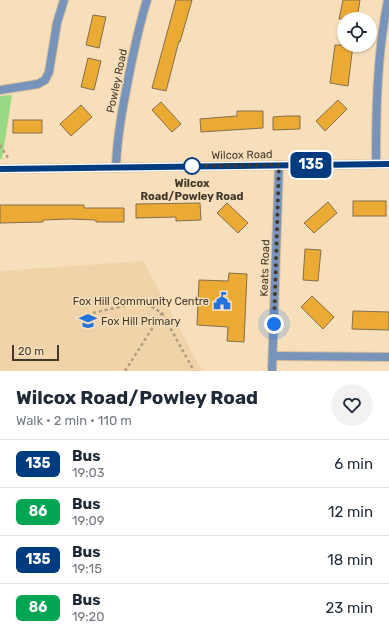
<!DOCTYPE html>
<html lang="en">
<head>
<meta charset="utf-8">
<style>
	:root { --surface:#fff; --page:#f2f2f3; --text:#1f2937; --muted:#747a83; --line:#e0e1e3 }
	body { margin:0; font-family:Rubik,sans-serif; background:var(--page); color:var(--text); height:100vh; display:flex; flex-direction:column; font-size:15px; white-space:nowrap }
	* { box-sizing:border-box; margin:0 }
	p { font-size:13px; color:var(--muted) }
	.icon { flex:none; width:22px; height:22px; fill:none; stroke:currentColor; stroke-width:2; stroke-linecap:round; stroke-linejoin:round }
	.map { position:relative; height:371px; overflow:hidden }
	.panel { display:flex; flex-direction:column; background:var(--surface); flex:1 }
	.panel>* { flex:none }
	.badge { padding:0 8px; border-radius:6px; font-size:14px; line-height:26px }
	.tools { position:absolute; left:337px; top:12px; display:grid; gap:8px }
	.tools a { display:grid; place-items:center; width:40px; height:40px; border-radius:50%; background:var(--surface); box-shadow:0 1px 3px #0004; font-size:20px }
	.scale { position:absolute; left:12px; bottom:10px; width:47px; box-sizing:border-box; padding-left:4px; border:2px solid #43392b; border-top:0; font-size:11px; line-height:14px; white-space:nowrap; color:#43392b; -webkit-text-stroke:3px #f8dfbb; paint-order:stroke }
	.you { position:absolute; width:20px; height:20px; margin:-10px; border:3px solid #fff; border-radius:50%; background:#1a73e8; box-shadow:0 0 0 6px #1a73e833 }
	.map>.badge { position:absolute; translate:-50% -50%; box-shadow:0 0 0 2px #fff }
	.round { display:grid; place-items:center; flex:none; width:42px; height:42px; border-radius:21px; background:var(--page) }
	.headline { display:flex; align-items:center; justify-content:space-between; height:68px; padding:0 16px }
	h1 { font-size:19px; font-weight:700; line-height:30px }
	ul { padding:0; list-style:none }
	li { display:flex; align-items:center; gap:12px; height:48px; padding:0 16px; border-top:1px solid var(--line) }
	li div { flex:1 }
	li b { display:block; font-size:15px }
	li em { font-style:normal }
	li .badge { min-width:44px; font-weight:700; text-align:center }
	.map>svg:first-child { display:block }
	.built { fill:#f0d3a8 }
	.green { fill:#9ad983 }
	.building { fill:#ebaa34; stroke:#846e4d }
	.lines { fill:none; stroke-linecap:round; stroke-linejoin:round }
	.service-casing { stroke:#d4be9e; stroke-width:10 }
	.minor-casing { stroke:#d4be9e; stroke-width:10 }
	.path { stroke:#b09d82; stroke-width:2.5; stroke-dasharray:3 3; stroke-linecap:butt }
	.service { stroke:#7994bb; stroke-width:8 }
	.minor { stroke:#7994bb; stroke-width:8 }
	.line-casing { stroke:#fff; stroke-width:9 }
	.line { stroke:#003b80; stroke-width:6 }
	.walk { stroke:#43392b; stroke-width:4; stroke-dasharray:0 7.2 }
	.stop-dot { fill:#fff; stroke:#003b80; stroke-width:2 }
	.labels { text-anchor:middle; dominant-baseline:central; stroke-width:3; stroke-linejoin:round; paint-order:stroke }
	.street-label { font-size:11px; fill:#43392b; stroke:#f8dfbb }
	.stop-label { font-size:11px; font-weight:bold; fill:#43392b; stroke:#f8dfbb }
	.poi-label { font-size:11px; fill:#43392b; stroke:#f8dfbb; text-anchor:end }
</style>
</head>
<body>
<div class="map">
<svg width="389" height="371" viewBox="0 0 389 371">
	<rect width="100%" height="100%" fill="#f8dfbb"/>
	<polygon class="built" points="143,261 202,371 0,371 0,271"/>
	<polygon class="green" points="12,95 2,159 0,159 0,96"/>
	<g class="building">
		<polygon points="176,0 192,0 180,42 179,41 166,91 152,88"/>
		<polygon points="343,0 360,0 357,19 339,19"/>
		<polygon points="93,15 106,17 99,48 86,45"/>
		<polygon points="335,45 353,45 348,86 330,83"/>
		<polygon points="88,58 101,61 94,90 81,87"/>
		<polygon points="338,100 347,109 325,131 316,121"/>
		<polygon points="161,102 181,124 172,132 152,110"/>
		<polygon points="81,105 92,117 71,136 60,124"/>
		<polygon points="237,111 263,111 263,128 201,132 200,119 237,116"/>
		<polygon points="286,116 300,116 300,129 273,130 273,117"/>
		<rect x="13" y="120" width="29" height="13"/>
		<rect x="353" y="201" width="33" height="15"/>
		<polygon points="328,202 337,213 314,233 304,223"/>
		<polygon points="200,203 201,220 176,221 176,217 136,218 136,204"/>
		<polygon points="227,203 248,223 238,233 217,213"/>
		<polygon points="0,205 84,205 84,208 124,208 124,222 96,222 96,220 70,219 43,220 43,222 0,223"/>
		<polygon points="305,249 321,250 318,281 303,280"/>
		<polygon points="229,273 247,274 244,342 227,341 228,327 197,325 199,280 228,281"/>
		<polygon points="312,296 334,317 323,329 301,307"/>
		<polygon points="353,311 389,312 389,330 352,329"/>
	</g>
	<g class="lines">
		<g class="service-casing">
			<polyline id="service" points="0,90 38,84 45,80 49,72 57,23 64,0"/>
		</g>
		<g class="minor-casing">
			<g id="minor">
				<path d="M376,164C376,109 377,54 388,0"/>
				<path d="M116,167C117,136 123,106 129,75C134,50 139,25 147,0"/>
				<polyline points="0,169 389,164"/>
				<polyline points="273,356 389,357"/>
				<polyline points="272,371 279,165"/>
			</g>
		</g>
		<g class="path">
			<polyline points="0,145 8,158"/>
			<polyline points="93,313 132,304 149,305 162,313 194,371"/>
			<polyline points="125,371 162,313"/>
		</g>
		<use href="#service" class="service"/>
		<use href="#minor" class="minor"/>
	</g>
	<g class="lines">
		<g class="line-casing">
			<polyline id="line" points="0,169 389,164"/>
		</g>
		<use href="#line" class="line"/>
		<polyline class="walk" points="192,166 279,165 274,324"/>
	</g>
	<defs>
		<g id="civic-bare" transform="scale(1.38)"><path d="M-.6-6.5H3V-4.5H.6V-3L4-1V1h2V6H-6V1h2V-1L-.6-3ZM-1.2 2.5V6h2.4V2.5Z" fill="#2373de" stroke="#f8dfbb" stroke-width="2.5" paint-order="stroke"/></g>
		<g id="school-bare" transform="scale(1.38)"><path d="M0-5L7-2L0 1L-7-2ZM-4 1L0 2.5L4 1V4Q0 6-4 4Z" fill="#2373de" stroke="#f8dfbb" stroke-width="2.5" paint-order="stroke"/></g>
	</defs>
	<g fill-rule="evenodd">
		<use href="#civic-bare" x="222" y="301"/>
		<use href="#school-bare" x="88" y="321"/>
	</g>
	<circle class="stop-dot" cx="192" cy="166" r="8"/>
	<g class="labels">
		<g class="street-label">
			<text transform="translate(117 81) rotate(-78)">Powley Road</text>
			<text transform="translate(242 155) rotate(-1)">Wilcox Road</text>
			<text transform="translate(265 268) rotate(-88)">Keats Road</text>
		</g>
		<g class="stop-label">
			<text x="192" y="183">Wilcox<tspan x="192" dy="13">Road/Powley Road</tspan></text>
		</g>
		<g class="poi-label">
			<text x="209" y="301">Fox Hill Community Centre</text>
			<text x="101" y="321" text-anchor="start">Fox Hill Primary</text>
		</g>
	</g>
</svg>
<div class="tools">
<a><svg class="icon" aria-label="locate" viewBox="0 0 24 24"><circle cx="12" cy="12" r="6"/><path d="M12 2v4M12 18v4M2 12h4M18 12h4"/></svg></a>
</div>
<div class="scale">20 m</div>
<div class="you" style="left:274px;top:324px"></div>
<b class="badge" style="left:311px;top:165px;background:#003b80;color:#fff">135</b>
</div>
<section class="panel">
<div class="headline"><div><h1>Wilcox Road/Powley Road</h1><p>Walk · 2 min · 110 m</p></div><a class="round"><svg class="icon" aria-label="heart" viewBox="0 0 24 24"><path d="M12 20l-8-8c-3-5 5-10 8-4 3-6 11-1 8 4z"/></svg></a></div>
<ul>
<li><span class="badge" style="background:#003b80;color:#fff">135</span><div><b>Bus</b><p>19:03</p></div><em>6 min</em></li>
<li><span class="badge" style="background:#00a651;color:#fff">86</span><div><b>Bus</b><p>19:09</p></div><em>12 min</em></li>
<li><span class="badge" style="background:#003b80;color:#fff">135</span><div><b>Bus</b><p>19:15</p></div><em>18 min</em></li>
<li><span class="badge" style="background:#00a651;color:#fff">86</span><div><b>Bus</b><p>19:20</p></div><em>23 min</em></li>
</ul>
</section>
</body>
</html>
